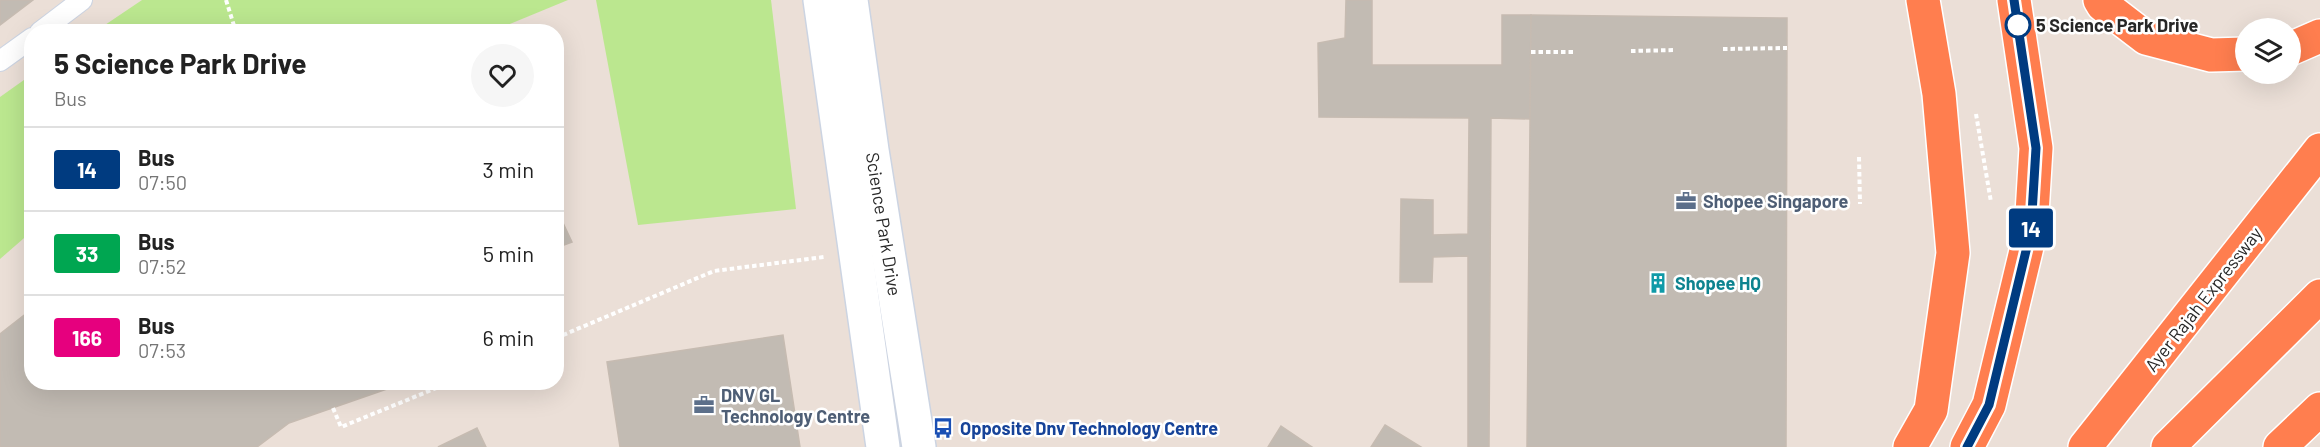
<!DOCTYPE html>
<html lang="en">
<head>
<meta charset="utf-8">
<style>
	:root { --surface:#fff; --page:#f6f6f6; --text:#222; --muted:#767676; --line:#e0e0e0 }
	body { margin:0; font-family:Barlow,sans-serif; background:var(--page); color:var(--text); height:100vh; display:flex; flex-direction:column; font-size:22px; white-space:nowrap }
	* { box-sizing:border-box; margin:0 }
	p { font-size:20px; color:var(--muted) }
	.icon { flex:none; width:33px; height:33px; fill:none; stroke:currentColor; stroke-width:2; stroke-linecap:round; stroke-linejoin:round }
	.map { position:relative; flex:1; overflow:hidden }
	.details { position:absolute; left:24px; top:24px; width:540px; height:366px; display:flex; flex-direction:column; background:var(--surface); border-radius:24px; box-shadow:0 6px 24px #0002 }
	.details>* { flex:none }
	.badge { padding:0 12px; border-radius:4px; font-size:21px; line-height:39px }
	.tools { position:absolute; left:2235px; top:18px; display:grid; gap:12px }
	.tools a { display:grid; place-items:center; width:66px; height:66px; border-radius:50%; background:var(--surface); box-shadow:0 6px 24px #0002; font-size:30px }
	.map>.badge { position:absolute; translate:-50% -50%; box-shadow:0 0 0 3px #fff }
	.round { display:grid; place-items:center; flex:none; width:63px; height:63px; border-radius:32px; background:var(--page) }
	.headline { display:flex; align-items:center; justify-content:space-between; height:102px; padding:0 30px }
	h1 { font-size:28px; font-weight:700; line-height:45px }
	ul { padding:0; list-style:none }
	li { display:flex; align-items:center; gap:18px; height:84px; padding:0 30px; border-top:2px solid var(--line) }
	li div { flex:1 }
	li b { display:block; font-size:22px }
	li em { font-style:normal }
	li .badge { min-width:66px; font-weight:700; text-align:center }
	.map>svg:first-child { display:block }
	.green { fill:#bbe78f }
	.building { fill:#c2bbb3; stroke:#c6bbb1; stroke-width:1.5 }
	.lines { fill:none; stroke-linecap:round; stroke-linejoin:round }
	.lane-casing { stroke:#ccd4e2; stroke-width:22 }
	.secondary-casing { stroke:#ccd4e2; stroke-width:36 }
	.highway-casing { stroke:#fff; stroke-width:36 }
	.path { stroke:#fff; stroke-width:4; stroke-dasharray:4.5 3; stroke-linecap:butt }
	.lane { stroke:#fff; stroke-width:20 }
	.secondary { stroke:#fff; stroke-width:33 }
	.highway { stroke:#ff7e4f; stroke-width:33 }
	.line-casing { stroke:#fff; stroke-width:14 }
	.line { stroke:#003b80; stroke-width:9 }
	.stop-dot { fill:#fff; stroke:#003b80; stroke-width:3 }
	.labels { text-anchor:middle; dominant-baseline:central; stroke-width:5; stroke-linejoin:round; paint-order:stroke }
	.stop-label { font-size:18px; font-weight:bold; fill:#272727; stroke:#fff; text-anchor:start }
	.service-label { font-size:18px; font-weight:bold; fill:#4e5e75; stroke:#fff; text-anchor:start }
	.street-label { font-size:18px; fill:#272727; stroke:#fff }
	.culture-label { font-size:18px; font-weight:bold; fill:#0d838f; stroke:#fff; text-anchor:start }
	.transit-label { font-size:18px; font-weight:bold; fill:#164399; stroke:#fff; text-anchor:start }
</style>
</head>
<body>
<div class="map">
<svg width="2320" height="447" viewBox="0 0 2320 447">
	<rect width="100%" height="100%" fill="#ebdfd7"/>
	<g class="green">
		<polygon points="142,0 568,0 493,31 96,31"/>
		<polygon points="596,0 771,0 796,209 638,225"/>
		<polygon points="31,75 31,232 0,259 0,97"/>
	</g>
	<g class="building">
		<polygon points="0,0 33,0 0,25"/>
		<polygon points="1346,0 1372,0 1372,65 1502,65 1502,15 1531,15 1530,119 1491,118 1489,447 1468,447 1468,256 1433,257 1432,282 1400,282 1401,199 1433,200 1433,235 1468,234 1469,118 1319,117 1318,43 1345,38"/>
		<polygon points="1531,15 1787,18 1786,447 1527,447"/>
		<polygon points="556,208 572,242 556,248"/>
		<polygon points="32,309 32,382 407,382 289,423 257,447 0,447 0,334"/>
		<polygon points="783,335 800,447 620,447 607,362"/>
		<polygon points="1385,425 1421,447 1371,447"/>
		<polygon points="1281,426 1312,447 1268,447"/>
		<polygon points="477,428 486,447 438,447"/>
	</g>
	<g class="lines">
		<g class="lane-casing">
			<g id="lane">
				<polyline points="40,32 82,0"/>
				<polyline points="0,61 32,38"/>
			</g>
		</g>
		<g class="secondary-casing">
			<g id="secondary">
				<polyline points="820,0 883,447"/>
				<polyline points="851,0 872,150 919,447"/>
			</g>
		</g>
		<g class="highway-casing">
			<g id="highway">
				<polyline points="2100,0 2103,5 2146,38 2211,55 2246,54"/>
				<polyline points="2290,49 2320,36"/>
				<polyline points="1910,447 1931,410 1953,253 1939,94 1923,0"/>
				<polyline points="1967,447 1989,405 2031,230 2036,148 2014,0"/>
				<polyline points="2085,447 2320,150"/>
				<polyline points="2168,447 2320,296"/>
				<polyline points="2280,447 2320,409"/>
			</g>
		</g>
		<g class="path">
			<polyline points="226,0 236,32"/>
			<polyline points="1723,49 1787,48"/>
			<polyline points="1631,51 1676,50"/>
			<polyline points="1531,52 1574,52"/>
			<polyline points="1976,114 1991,202"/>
			<polyline points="1859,157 1860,204"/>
			<polyline points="556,338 714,271 824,257"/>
			<polyline points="333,408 341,427 451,382"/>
		</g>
		<use href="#lane" class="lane"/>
		<use href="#secondary" class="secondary"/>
		<use href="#highway" class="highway"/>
	</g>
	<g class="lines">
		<g class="line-casing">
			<polyline id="line" points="1967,447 1989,405 2031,230 2036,148 2014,0"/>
		</g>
		<use href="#line" class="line"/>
	</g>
	<defs>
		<g id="office-bare" transform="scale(1.62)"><path d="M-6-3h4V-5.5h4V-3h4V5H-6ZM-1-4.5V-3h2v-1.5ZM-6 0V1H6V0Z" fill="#5c6f8a" stroke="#fff" stroke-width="2.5" paint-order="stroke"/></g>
		<g id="building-bare" transform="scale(1.62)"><path d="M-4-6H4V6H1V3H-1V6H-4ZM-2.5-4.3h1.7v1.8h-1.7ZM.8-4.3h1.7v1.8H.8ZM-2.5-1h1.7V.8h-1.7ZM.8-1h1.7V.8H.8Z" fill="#0f9aa8" stroke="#fff" stroke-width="2.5" paint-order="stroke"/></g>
		<g id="bus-bare" transform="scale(1.62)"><path d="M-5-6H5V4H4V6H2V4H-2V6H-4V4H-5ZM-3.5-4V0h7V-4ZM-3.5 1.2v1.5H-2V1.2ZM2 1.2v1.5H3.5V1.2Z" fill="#1a4fb4" stroke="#fff" stroke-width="2.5" paint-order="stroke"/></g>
	</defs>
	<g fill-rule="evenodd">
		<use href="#office-bare" x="1686" y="201"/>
		<use href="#building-bare" x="1658" y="283"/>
		<use href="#office-bare" x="704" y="405"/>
		<use href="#bus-bare" x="943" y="428"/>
	</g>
	<circle class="stop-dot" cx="2018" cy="25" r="12"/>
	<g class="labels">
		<g class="stop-label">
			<text x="2036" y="25">5 Science Park Drive</text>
		</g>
		<g class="service-label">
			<text x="1703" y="201">Shopee Singapore</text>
			<text x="721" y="395">DNV GL<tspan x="721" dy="21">Technology Centre</tspan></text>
		</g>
		<g class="street-label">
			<text transform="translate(884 224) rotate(81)">Science Park Drive</text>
			<text transform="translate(2203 299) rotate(-52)">Ayer Rajah Expressway</text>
		</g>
		<g class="culture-label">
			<text x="1675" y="283">Shopee HQ</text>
		</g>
		<g class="transit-label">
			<text x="960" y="428">Opposite Dnv Technology Centre</text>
		</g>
	</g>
</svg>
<div class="tools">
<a><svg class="icon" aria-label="layers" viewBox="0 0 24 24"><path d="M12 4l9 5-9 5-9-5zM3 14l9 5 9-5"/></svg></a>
</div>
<b class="badge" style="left:2031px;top:228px;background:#003b80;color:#fff">14</b>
<section class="details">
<div class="headline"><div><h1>5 Science Park Drive</h1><p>Bus</p></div><a class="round"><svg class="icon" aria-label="heart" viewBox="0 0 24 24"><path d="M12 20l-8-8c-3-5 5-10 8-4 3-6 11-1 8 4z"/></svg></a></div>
<ul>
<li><span class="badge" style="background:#003b80;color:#fff">14</span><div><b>Bus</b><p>07:50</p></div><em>3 min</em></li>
<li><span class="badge" style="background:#00a651;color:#fff">33</span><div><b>Bus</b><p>07:52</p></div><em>5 min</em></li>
<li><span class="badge" style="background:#e6007e;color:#fff">166</span><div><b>Bus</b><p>07:53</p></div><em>6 min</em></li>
</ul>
</section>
</div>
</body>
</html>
